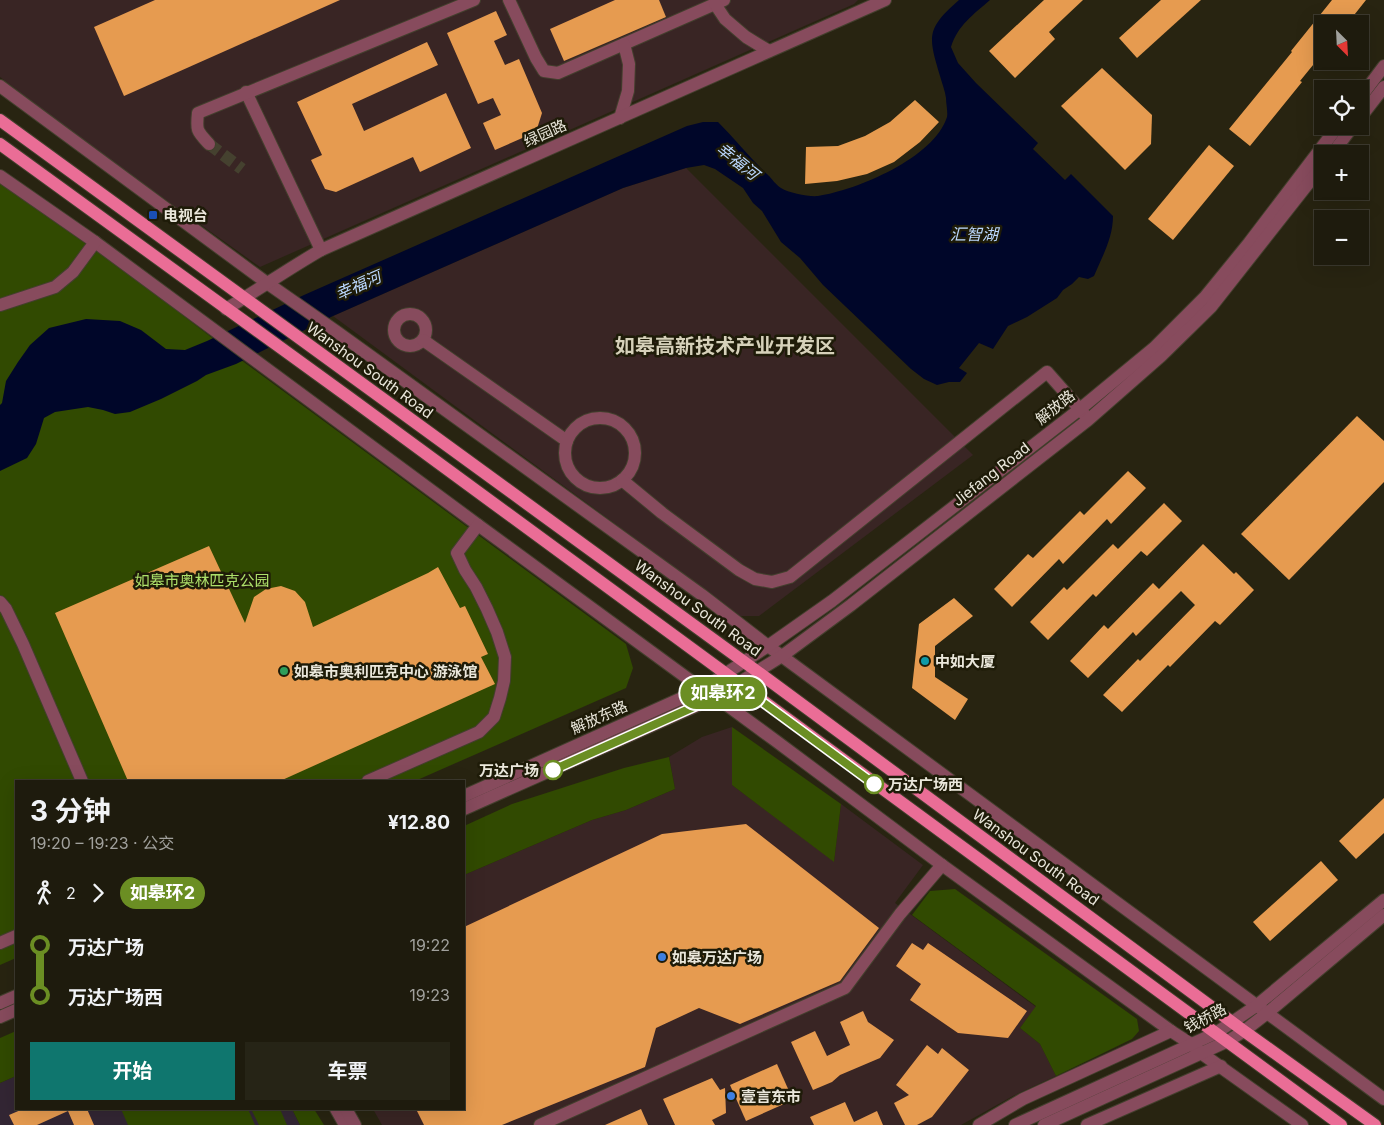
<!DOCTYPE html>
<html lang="zh">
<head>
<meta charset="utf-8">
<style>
	:root { --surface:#1e1b0d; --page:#262416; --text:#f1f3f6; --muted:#a1a19d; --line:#3c392e; --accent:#0f766e }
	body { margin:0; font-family:Inter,"Noto Sans SC",sans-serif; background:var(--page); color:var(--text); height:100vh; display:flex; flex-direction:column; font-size:19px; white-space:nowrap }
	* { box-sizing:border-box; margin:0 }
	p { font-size:16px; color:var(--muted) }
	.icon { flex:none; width:28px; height:28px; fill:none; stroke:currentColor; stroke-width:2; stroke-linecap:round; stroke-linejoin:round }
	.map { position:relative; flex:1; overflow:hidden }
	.panel { position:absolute; left:15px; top:780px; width:450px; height:330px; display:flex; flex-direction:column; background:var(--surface); border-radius:0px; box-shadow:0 5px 20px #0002,0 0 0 1px var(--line) }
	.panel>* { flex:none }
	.badge { padding:0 10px; border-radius:16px; font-size:18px; line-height:32px }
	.needle { width:32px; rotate:156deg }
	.tools { position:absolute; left:1314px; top:15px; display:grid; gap:10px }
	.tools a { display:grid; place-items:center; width:55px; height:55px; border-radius:0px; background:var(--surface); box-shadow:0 5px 20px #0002,0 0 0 1px var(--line); font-size:25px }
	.map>.badge { position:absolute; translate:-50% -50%; box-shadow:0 0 0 2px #fff }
	.legs { display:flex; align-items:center; gap:8px; height:55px; padding:0 15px; font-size:16px }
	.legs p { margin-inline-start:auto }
	.headline { display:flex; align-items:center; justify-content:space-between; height:85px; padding:0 15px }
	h1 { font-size:28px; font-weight:700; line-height:38px }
	.action { display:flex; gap:10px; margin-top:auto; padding:10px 15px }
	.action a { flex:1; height:58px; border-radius:0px; background:var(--accent); color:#fff; font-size:20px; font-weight:700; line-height:58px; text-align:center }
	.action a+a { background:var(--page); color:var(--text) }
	ul { padding:0 15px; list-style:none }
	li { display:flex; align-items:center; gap:18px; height:50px; font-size:19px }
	li i { display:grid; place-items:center; width:8px; height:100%; margin:0 6px; background:currentColor }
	li i::after { content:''; width:12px; height:12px; margin:-6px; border:4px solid; border-radius:50%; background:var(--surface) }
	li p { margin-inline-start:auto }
	li:first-child i { background:linear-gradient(#0000 50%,currentColor 0) }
	li:last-child i { background:linear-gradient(currentColor 50%,#0000 0) }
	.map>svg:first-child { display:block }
	.commercial { fill:#392524 }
	.education { fill:#332634 }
	.green { fill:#314a01 }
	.water { fill:#000629 }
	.building { fill:#e69b50 }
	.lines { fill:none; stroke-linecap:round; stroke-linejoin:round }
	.minor-tunnel { stroke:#45412f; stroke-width:12; stroke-dasharray:12 6; stroke-linecap:butt }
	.minor-casing { stroke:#433f2d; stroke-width:14 }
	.major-casing { stroke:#433f2d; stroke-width:14 }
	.minor { stroke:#874b5d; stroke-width:12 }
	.major { stroke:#ea6d96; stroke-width:12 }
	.line-1-casing { stroke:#fff; stroke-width:11 }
	.line-1 { stroke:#6b8e23; stroke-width:8 }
	.transit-dot { fill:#1a4fb4; stroke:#1e1b08; stroke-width:2 }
	.culture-dot { fill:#0f9aa8; stroke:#1e1b08; stroke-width:2 }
	.leisure-dot { fill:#2e9e5b; stroke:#1e1b08; stroke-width:2 }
	.stop-1-dot { fill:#fff; stroke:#6b8e23; stroke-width:2.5 }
	.shop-dot { fill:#3f7fe0; stroke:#1e1b08; stroke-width:2 }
	.labels { text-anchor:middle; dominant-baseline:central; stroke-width:5; stroke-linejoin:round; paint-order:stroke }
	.street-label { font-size:15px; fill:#eae7db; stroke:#1e1b08 }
	.poi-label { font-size:15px; font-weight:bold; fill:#eae7db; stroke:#1e1b08; text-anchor:start }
	.park-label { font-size:15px; fill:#ade06a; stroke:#1e1b08 }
	.stop-label { font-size:15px; font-weight:bold; fill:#eae7db; stroke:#1e1b08; text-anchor:end }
	.water-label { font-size:16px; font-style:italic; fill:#bbd8ff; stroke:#1e1b08 }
	.district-label { font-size:20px; font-weight:bold; fill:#d6d1ba; stroke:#1e1b08 }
</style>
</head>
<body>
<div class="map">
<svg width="1384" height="1125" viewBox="0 0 1384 1125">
	<rect width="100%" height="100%" fill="#282411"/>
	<g class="commercial">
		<polygon points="0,0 858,0 854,4 260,267 93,148 0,77"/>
		<polygon points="686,168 973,455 759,616 740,616 333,316 623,188"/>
		<polygon points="732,727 732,785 834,861 841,804 923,865 895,903 1036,1007 1020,1028 1040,1044 1056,1076 1013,1096 961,1125 382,1125 373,1109 464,1109 464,875 592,820 626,810 675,789 669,757 702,737"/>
	</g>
	<polygon class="education" points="16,1076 16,1109 292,1109 300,1125 0,1125 0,1083"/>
	<g class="green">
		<polygon points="0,180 94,247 241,360 626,644 633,668 626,688 415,781 16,781 16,958 0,965"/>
		<polygon points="732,727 841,804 834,862 732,785"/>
		<polygon points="669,757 675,789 626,810 592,820 464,875 464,826 512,804 624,768"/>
		<polygon points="955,889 1137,1019 1139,1031 1132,1039 1056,1076 1040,1044 1020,1028 1036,1006 912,915 930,891"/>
		<polygon points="16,1031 16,1076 0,1083 0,1038"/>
		<polygon points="121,1109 248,1109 255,1125 128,1125"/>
		<polygon points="251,1109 280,1109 287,1125 259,1125"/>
		<polygon points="292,1109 314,1109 324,1125 300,1125"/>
	</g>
	<path class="water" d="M959,0H990C973,15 958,25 951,47L958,63L976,83L1038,143L1033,149L1065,180L1071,174L1113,216C1113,238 1102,257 1094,276L1088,279L1079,277L1072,284L1063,290L1057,298L1027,317L1008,326L993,349L979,343L959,368L967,373L960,382H949L937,385L924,379L911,369L823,285L800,258L781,242L762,211L753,203L743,188L715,169L704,165L686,168L623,188L333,316L236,364L206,375L197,381L161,399L130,412L115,414L103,410L88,407L55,412L44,418L36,444L27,458L0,471V405L2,403L6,381L18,362L30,345L49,328L86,319L120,321L141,330L166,349L185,350L207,341L304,295L687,126L703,122H718C735,139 750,158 768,175C772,179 776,185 781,188C789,193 809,197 818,196C857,190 934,158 947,117C948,112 946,104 946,98C945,91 942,83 940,76C928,36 926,29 959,0Z"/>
	<g class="building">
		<polygon points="155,0 340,0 124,96 94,27"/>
		<polygon points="615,0 659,0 666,17 564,61 550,29"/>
		<polygon points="1044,0 1083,0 1049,32 1055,39 1015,78 989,51"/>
		<polygon points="1161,0 1201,0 1137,58 1119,38"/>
		<polygon points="1332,0 1366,0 1347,24 1322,24 1322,54 1300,81 1302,82 1250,146 1229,129 1292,52 1291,51"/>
		<polygon points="496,11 507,35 494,41 505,65 519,59 542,113 536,132 495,150 483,123 501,115 493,98 478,104 447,33"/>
		<polygon points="427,42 438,65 352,104 364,131 446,93 471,148 420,172 413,157 336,192 325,189 311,160 322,155 297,102"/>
		<polygon points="1102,68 1152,115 1151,144 1125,170 1061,106"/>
		<polygon points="915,100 939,122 920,142 894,162 867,174 837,181 805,184 806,147 838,146 865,136 890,122"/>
		<polygon points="1209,145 1234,166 1173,240 1148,219"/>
		<polygon points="1357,416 1384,441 1384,482 1289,580 1241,534"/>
		<polygon points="1128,471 1146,488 1111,524 1107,519 1063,564 1059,559 1012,607 994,589 1028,554 1033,558 1080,511 1084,515"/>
		<polygon points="1164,503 1182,521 1147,556 1141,551 1096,597 1093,594 1048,640 1030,622 1064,587 1067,590 1113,544 1118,549"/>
		<polygon points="1203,544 1234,574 1236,572 1254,590 1220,625 1215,621 1170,667 1168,665 1122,712 1103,695 1138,659 1140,661 1195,605 1181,591 1136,636 1133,632 1088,678 1070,661 1104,625 1108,629 1153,583 1159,589"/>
		<polygon points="209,546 245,623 254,597 266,589 281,586 295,591 305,602 313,627 428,573 438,567 460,608 465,606 488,654 481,657 495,684 280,781 128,781 55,613"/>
		<polygon points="954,598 973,616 935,646 935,677 968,699 955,720 912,688 919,624"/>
		<polygon points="1384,798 1384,833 1356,859 1339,841"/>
		<polygon points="746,824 879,928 840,981 740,1024 699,1008 656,1028 645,1067 502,1125 424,1125 416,1109 464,1109 464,927 662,834"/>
		<polygon points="1321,861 1338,880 1270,941 1253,922"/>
		<polygon points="912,943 923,950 928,943 1027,1011 1008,1038 958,1033 910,1000 921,984 896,966"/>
		<polygon points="863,1011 868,1022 894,1040 880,1058 840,1075 832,1082 813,1090 791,1042 815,1031 827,1056 850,1045 840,1022"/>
		<polygon points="927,1045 938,1054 942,1048 969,1070 932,1117 917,1125 905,1125 894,1103 909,1095 896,1085"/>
		<polygon points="777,1064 793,1100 746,1121 730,1085"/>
		<polygon points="712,1078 720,1090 725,1088 726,1113 712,1120 715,1125 675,1125 663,1099"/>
		<polygon points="845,1102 854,1122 877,1111 883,1125 814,1125 810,1117"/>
		<polygon points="23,1109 87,1109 94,1125 74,1125 68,1111 37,1125 14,1125 9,1115"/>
		<polygon points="641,1109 648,1125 605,1125"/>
	</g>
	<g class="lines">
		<polyline class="minor-tunnel" points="209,144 242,169"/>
		<g class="minor-casing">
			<g id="minor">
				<polyline points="509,0 536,58 544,71 558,73 724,0"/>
				<polyline points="715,4 725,19 746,37 769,51"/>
				<polyline points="0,86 267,283 337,332 702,595 768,646 1384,1099"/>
				<polyline points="246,92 321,250"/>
				<polyline points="1360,98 1384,66"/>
				<polyline points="620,118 628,91 629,64 624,44"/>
				<polyline points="1360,118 1384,87"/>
				<path d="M209,144C197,131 196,131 198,113L474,0"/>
				<polyline points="1332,154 1353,126"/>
				<polyline points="0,176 95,242 478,525 702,689 716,697 776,741 942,865 1171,1031 1191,1044 1201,1053 1302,1125"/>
				<polyline points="0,305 55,287 73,272 95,242"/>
				<path d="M226,309C258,290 288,269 321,250L885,0"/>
				<circle cx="410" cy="330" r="16"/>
				<polyline points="423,340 567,441"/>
				<circle cx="600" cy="453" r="35"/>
				<polyline points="622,480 662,513 739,570 755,579 772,582 790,577 1047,372 1085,415"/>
				<polyline points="0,602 6,609 23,644 82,781"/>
				<polyline points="368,781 479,732 494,717 500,698 504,681 505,657 497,632 487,609 476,587 465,570 457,553 478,525"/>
				<polyline points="464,796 702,689 768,646 832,601 1080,409 1154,348 1205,297 1249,243 1338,126"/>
				<polyline points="464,809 716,697 782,656 851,605 1088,420 1161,356 1211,307 1322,166"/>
				<polyline points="0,943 16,936"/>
				<polyline points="0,1003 16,996"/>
				<polyline points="0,1017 16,1010"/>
				<polyline points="336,1109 345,1125"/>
				<polyline points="346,1109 355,1125"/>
				<polyline points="540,1125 845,988 900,914 942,865"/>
				<polyline points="979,1125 1023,1099 1171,1031"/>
				<polyline points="1015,1125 1216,1033 1256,1006 1384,900"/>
				<polyline points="1044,1125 1228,1041 1244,1031 1266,1014 1384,915"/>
				<polyline points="1087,1125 1221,1066"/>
			</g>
		</g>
		<g class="major-casing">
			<g id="major">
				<polyline points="0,120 758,672 1244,1031 1375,1125"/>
				<polyline points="0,144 350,398 1341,1125"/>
			</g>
		</g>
		<use href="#minor" class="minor"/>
		<use href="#major" class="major"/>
	</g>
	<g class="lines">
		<g class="line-1-casing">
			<polyline id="line-1" points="553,770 716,697 738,684 874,784"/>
		</g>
		<use href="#line-1" class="line-1"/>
	</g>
	<rect class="transit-dot" x="148" y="210" width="10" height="10" rx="2.5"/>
	<circle class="culture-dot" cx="925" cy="661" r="5"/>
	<circle class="leisure-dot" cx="284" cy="671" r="5"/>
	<g class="stop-1-dot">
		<circle cx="553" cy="770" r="9"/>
		<circle cx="874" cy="784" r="9"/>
	</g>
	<g class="shop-dot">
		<circle cx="662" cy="957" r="5"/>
		<circle cx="731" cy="1096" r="5"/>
	</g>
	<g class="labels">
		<g class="street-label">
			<text transform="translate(545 133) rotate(-24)">绿园路</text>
			<text transform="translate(370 370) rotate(36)">Wanshou South Road</text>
			<text transform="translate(1055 407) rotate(-38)">解放路</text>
			<text transform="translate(991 474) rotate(-38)">Jiefang Road</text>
			<text transform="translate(698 608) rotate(36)">Wanshou South Road</text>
			<text transform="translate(599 717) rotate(-24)">解放东路</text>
			<text transform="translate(1036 857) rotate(36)">Wanshou South Road</text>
			<text transform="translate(1205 1018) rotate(-28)">钱桥路</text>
		</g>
		<g class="poi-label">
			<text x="163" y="215">电视台</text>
			<text x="935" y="661">中如大厦</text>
			<text x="294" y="671">如皋市奥利匹克中心 游泳馆</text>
			<text x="672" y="957">如皋万达广场</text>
			<text x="741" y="1096">壹言东市</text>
		</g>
		<g class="park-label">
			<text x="202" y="580">如皋市奥林匹克公园</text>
		</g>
		<g class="stop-label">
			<text x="539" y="770">万达广场</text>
			<text x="888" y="784" text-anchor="start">万达广场西</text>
		</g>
		<g class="water-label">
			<text transform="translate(738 161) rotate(39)">幸福河</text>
			<text x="974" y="234">汇智湖</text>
			<text transform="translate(358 285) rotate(-24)">幸福河</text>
		</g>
		<g class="district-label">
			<text x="725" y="346">如皋高新技术产业开发区</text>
		</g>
	</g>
</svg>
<div class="tools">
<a><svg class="needle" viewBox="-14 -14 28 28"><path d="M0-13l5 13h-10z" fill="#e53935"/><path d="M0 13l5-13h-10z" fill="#a1a19d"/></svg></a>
<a><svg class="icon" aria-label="locate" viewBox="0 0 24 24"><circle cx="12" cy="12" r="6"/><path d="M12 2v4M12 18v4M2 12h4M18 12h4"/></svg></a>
<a>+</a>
<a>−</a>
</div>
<b class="badge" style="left:723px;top:693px;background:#6b8e23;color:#fff">如皋环2</b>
<section class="panel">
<div class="headline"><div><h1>3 分钟</h1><p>19:20 – 19:23 · 公交</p></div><b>¥12.80</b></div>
<div class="legs"><svg class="icon" aria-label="walk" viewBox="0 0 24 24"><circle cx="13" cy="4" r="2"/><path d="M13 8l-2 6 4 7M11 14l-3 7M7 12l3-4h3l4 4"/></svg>2<svg class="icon" aria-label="forward" viewBox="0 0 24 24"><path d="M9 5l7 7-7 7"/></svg><b class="badge" style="background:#6b8e23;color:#fff">如皋环2</b></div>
<ul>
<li><i style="color:#6b8e23"></i><b>万达广场</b><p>19:22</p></li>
<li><i style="color:#6b8e23"></i><b>万达广场西</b><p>19:23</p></li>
</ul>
<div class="action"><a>开始</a><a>车票</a></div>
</section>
</div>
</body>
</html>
